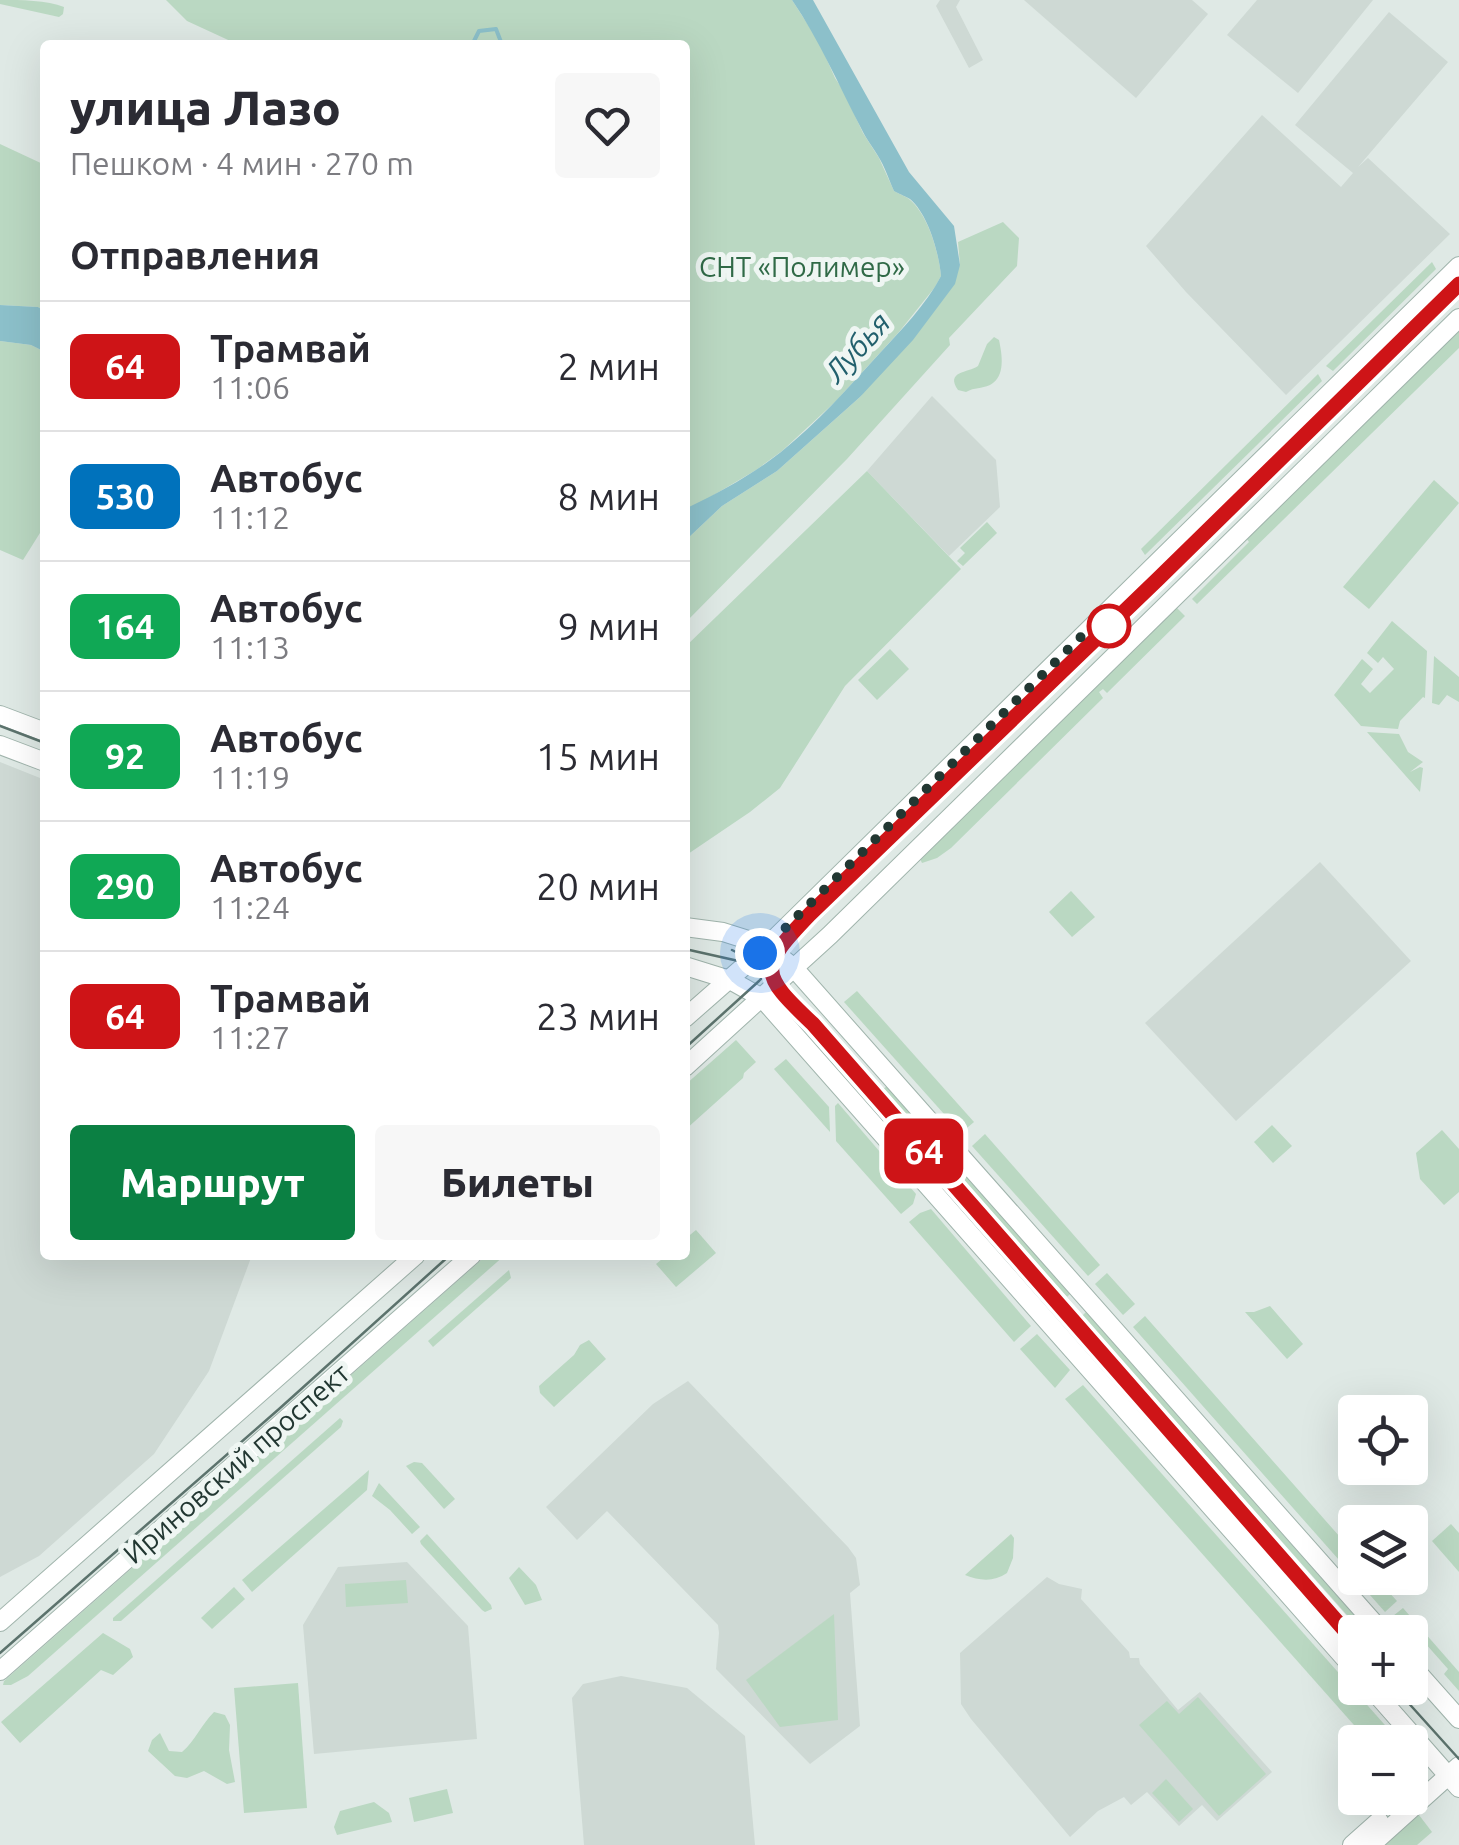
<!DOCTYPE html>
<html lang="ru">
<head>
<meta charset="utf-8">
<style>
	:root { --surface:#fff; --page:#f7f7f7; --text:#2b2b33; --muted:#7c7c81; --line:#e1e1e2; --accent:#0b8043 }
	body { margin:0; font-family:Ubuntu,sans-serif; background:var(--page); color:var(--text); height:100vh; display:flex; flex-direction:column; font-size:38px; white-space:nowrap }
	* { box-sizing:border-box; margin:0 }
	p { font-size:32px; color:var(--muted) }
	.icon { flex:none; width:55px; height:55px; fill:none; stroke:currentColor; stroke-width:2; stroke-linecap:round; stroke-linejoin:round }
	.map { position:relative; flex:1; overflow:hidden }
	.details { position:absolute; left:40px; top:40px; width:650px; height:1220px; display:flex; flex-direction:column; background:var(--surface); border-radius:10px; box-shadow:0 10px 40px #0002 }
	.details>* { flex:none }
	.badge { padding:0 20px; border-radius:15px; font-size:35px; line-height:65px }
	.fabs { position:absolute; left:1338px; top:1395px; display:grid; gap:20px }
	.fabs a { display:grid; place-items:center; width:90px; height:90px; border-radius:10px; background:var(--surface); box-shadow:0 10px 40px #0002; font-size:50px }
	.you { position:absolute; width:50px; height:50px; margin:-25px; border:8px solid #fff; border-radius:50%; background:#1a73e8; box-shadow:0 0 0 15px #1a73e833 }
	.map>.badge { position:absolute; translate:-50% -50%; box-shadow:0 0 0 5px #fff }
	h2 { padding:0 30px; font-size:38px; line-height:90px }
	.round { display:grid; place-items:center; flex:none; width:105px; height:105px; border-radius:10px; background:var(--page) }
	.headline { display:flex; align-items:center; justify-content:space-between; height:170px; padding:0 30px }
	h1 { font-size:48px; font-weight:800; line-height:75px }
	.cta { display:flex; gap:20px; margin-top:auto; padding:20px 30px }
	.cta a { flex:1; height:115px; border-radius:10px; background:var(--accent); color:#fff; font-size:40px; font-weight:800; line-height:115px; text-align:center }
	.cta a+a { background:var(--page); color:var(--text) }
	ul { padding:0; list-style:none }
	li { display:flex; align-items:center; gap:30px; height:130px; padding:0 30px; border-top:2px solid var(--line) }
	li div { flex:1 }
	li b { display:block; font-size:38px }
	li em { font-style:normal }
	li .badge { min-width:110px; font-weight:700; text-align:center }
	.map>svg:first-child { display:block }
	.built { fill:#ced9d4 }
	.green { fill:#bad8c2 }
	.water { fill:#8cc0ca }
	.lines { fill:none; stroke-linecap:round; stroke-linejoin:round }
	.stream { stroke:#8cc0ca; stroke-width:4 }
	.secondary-casing { stroke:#a0b4ac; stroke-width:20 }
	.secondary { stroke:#fff; stroke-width:18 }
	.tram { stroke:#5c736d; stroke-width:2.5 }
	.line-casing { stroke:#fff; stroke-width:22 }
	.line { stroke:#ce1417; stroke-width:15 }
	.walk { stroke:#223732; stroke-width:10; stroke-dasharray:0 18 }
	.stop-dot { fill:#fff; stroke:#ce1417; stroke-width:5 }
	.labels { text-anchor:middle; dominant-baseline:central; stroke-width:10; stroke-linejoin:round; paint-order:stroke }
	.park-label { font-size:28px; fill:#306a47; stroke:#eff6f3 }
	.street-label { font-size:28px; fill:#223732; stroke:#eff6f3 }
	.water-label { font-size:30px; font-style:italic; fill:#22606d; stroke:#eff6f3 }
</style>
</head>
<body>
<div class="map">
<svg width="1459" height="1845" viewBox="0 0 1459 1845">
	<rect width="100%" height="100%" fill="#dfe9e5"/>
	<g class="built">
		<polygon points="940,0 960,0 956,7 983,60 969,68 936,6"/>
		<polygon points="1024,0 1192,0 1208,14 1136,98"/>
		<polygon points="1257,0 1373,0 1298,93 1227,35"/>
		<polygon points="1389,12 1448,62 1358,167 1368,158 1450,234 1286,395 1186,292 1146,246 1262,115 1341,187 1353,173 1295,125"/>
		<polygon points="932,396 996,460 1000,507 949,556 867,471"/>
		<polygon points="0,762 45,780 45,1255 252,1255 209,1371 154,1454 39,1556 0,1577"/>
		<polygon points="1320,862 1411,961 1236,1121 1145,1023"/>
		<polygon points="688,1381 848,1547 856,1558 860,1585 850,1593 860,1726 810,1764 716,1669 719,1633 718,1625 607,1511 577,1540 546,1507 653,1404"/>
		<polygon points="407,1562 468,1626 477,1739 314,1754 303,1625 338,1567"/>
		<polygon points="1047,1577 1059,1584 1082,1589 1081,1599 1129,1652 1130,1658 1139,1658 1140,1664 1178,1710 1200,1692 1272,1772 1217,1821 1202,1805 1179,1826 1147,1792 1131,1805 1124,1797 1098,1811 1070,1837 971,1719 961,1704 960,1653"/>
		<polygon points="621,1676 687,1688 745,1736 755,1845 584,1845 572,1698 583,1684"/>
	</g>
	<g class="green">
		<path d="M0,0C21,0 47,0 64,7L63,14L59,17L0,4Z"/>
		<path d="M166,0H792L819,42L835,78L843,90L863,133L879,158L894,191C895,192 909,198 909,199C928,214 939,253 941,276L935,287L899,332L835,402L782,451L756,470L685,512V45H239L187,21Z"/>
		<polygon points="0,144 45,165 45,311 38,307 0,305"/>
		<polygon points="1003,222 1019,238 1017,266 949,338 950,345 847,459 685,623 685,541 722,506 777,471 860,397 960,265 958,242"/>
		<polygon points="1432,262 1436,269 1333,371 1326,366"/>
		<polygon points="1459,328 1459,348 1197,604 1192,599 1249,542 1246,538"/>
		<path d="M994,337L999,340C1002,354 1006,377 990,385C981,389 975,387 966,392L958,390C945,371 968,373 978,366L987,344Z"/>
		<polygon points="0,341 31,345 45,352 45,525 23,560 0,550"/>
		<polygon points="1318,374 1322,381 1145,555 1141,549"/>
		<polygon points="867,471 961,569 845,686 780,788 750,812 685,856 685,647"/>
		<polygon points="1434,480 1459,503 1369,609 1343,587"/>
		<polygon points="987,522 997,533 963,566 957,561 965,553 960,548"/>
		<polygon points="1176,607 1185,616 1107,693 1103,689 1099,692 1103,698 951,848 937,858 922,863 920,859"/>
		<polygon points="1392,621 1427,651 1425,698 1423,697 1400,721 1398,729 1361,726 1334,695 1362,659 1373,669 1361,684 1370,693 1394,669 1383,657 1378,663 1367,653"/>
		<polygon points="890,649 909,669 877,700 858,680"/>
		<polygon points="1434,656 1459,677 1459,702 1447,695 1439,705 1432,703"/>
		<polygon points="1367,732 1399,734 1408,752 1423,762 1410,772 1420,767 1423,768 1420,792"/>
		<polygon points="1071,891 1095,917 1072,937 1049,912"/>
		<polygon points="857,991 974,1122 961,1133 844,1002"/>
		<polygon points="736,1040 756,1062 744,1073 743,1078 685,1130 685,1085"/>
		<polygon points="786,1059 829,1107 830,1132 774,1069"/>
		<polygon points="887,1086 1070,1294 1067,1297 1077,1308 882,1090"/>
		<polygon points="872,1098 1066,1318 1055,1307 1052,1310 868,1101"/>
		<polygon points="838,1103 916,1194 913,1204 901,1214 836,1141 835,1106"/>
		<polygon points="1272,1125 1292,1146 1273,1163 1254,1142"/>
		<polygon points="1442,1130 1459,1149 1459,1192 1444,1205 1420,1179 1416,1153"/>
		<polygon points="985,1134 1100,1265 1088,1276 972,1146"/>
		<polygon points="931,1209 1031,1326 1014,1342 909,1222 920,1213"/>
		<polygon points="696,1230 716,1253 676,1287 656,1264 667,1255 685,1255 685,1239"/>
		<polygon points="487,1255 505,1255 28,1676 11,1685 3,1685 4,1681"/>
		<polygon points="509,1270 511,1278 433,1347 428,1341"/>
		<polygon points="1107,1273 1135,1304 1123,1315 1095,1284"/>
		<polygon points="1270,1306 1303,1344 1287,1359 1245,1312 1254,1312"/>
		<polygon points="1086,1312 1369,1632 1362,1632 1082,1316"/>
		<polygon points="1145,1316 1355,1554 1355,1578 1376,1578 1397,1601 1385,1612 1133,1327"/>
		<polygon points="1072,1325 1355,1645 1355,1653 1068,1328"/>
		<polygon points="1037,1334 1070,1370 1055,1388 1020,1349"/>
		<polygon points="589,1340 606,1359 554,1407 540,1393 539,1386 574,1355 580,1345"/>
		<polygon points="1083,1385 1400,1742 1369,1742 1065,1399"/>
		<polygon points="340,1418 343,1421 341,1427 121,1621 113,1621 113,1618"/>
		<polygon points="414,1462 422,1463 455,1499 444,1509 406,1466"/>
		<polygon points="369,1470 367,1490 252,1592 242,1580"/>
		<polygon points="379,1483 420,1527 412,1534 390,1510 372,1496"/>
		<polygon points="1451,1524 1459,1533 1459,1572 1432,1541"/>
		<polygon points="427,1534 491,1605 492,1609 485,1612 482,1610 421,1544 420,1541"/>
		<path d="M1011,1534L1014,1538L1013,1558L1007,1573C994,1582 980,1581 965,1575Z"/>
		<polygon points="519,1567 536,1585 542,1600 525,1605 509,1578"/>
		<polygon points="406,1580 408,1603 346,1607 345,1584"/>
		<polygon points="234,1587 245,1599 212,1629 201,1618"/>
		<polygon points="1403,1608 1459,1672 1459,1691 1444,1674 1448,1669 1417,1634 1412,1638 1410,1632 1393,1616"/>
		<polygon points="834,1614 838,1720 780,1727 746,1680"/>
		<polygon points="103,1633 130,1649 133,1657 113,1675 101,1670 20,1743 1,1722"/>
		<polygon points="298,1683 307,1808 244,1813 234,1688"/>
		<polygon points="1198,1697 1266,1774 1219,1816 1139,1725 1167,1701 1179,1714"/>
		<path d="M214,1712L225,1715L230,1725L229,1750L235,1782L227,1784L204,1771L187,1778L175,1776L148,1751L152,1740L160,1733L169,1751L182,1752C195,1741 201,1725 214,1712Z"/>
		<polygon points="1166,1779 1193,1809 1179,1822 1152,1793"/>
		<polygon points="447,1789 453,1813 414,1822 409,1798"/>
		<polygon points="374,1802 389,1813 392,1822 337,1835 334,1827 340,1811"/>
		<polygon points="1419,1815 1432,1832 1417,1845 1385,1845"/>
	</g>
	<g class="water">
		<path d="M792,0H813L909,172L954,226L960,265L955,284L913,340L860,397L777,471L722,506L685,541V512L689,507C721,492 753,474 781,452C817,423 848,388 879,354C901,330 926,305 941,276C939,253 928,214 910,199C909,198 895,192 894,191C889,180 885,167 878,156C873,147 866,139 862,130C839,86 820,41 792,0Z"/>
		<polygon points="0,305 38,307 45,311 45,352 31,345 0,341"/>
	</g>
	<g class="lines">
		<polyline class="stream" points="472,45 479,31 496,29 501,42 500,45"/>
		<g class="secondary-casing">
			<g id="secondary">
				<polyline points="0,715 45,732"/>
				<polyline points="0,745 45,762"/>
				<polyline points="685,927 723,932 767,946 794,968 1382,1632"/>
				<polyline points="685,966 730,980 762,998 1355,1670"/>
				<polyline points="685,1018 767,946 1459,266"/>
				<polyline points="685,1067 830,935 1459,318"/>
				<polyline points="0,1622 416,1255"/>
				<polyline points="1410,1664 1459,1719"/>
				<polyline points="0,1671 472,1255"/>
				<polyline points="1371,1688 1459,1788"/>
				<polyline points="1352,1845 1379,1821"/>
				<polyline points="1371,1845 1459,1766"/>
			</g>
		</g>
		<use href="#secondary" class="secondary"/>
		<g class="tram">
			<polyline points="0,726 45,743"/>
			<polyline points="685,949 743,962"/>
			<path d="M732,950C767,967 791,993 818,1020L1358,1632"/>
			<polyline points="685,1048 759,981 796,941 1459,293"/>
			<polyline points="0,1653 279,1409 450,1255"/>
			<polyline points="1395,1688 1459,1759"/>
		</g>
	</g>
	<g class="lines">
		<g class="line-casing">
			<path id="line" d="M1355,1642L813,1024C759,973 758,968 810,914L1159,578L1459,284"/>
		</g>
		<use href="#line" class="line"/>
		<polyline class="walk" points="760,953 1100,618 1109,626"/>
	</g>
	<circle class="stop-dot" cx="1109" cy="626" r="20"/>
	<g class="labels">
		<g class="park-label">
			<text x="802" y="266">СНТ «Полимер»</text>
		</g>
		<g class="street-label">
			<text transform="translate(236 1463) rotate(-41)">Ириновский проспект</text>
		</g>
		<g class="water-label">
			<text transform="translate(857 347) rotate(-48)">Лубья</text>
		</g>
	</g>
</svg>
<div class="fabs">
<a><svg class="icon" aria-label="locate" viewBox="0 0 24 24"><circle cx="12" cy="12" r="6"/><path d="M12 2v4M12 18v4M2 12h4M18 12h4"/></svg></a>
<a><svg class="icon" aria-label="layers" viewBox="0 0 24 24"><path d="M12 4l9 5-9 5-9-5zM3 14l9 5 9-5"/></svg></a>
<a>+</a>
<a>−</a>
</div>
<div class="you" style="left:760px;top:953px"></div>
<b class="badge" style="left:924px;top:1151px;background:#ce1417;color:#fff">64</b>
<section class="details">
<div class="headline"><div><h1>улица Лазо</h1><p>Пешком · 4 мин · 270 m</p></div><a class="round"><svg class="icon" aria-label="heart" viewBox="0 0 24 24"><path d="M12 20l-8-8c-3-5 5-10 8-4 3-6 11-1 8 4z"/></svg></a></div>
<h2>Отправления</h2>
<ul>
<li><span class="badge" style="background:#ce1417;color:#fff">64</span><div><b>Трамвай</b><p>11:06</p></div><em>2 мин</em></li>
<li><span class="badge" style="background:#0072bc;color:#fff">530</span><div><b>Автобус</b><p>11:12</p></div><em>8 мин</em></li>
<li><span class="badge" style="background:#10a855;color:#fff">164</span><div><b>Автобус</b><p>11:13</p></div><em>9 мин</em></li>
<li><span class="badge" style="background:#10a855;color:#fff">92</span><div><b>Автобус</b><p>11:19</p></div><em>15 мин</em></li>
<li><span class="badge" style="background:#10a855;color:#fff">290</span><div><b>Автобус</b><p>11:24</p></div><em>20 мин</em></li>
<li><span class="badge" style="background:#ce1417;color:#fff">64</span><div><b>Трамвай</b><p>11:27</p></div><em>23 мин</em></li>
</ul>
<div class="cta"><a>Маршрут</a><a>Билеты</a></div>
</section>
</div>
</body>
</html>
